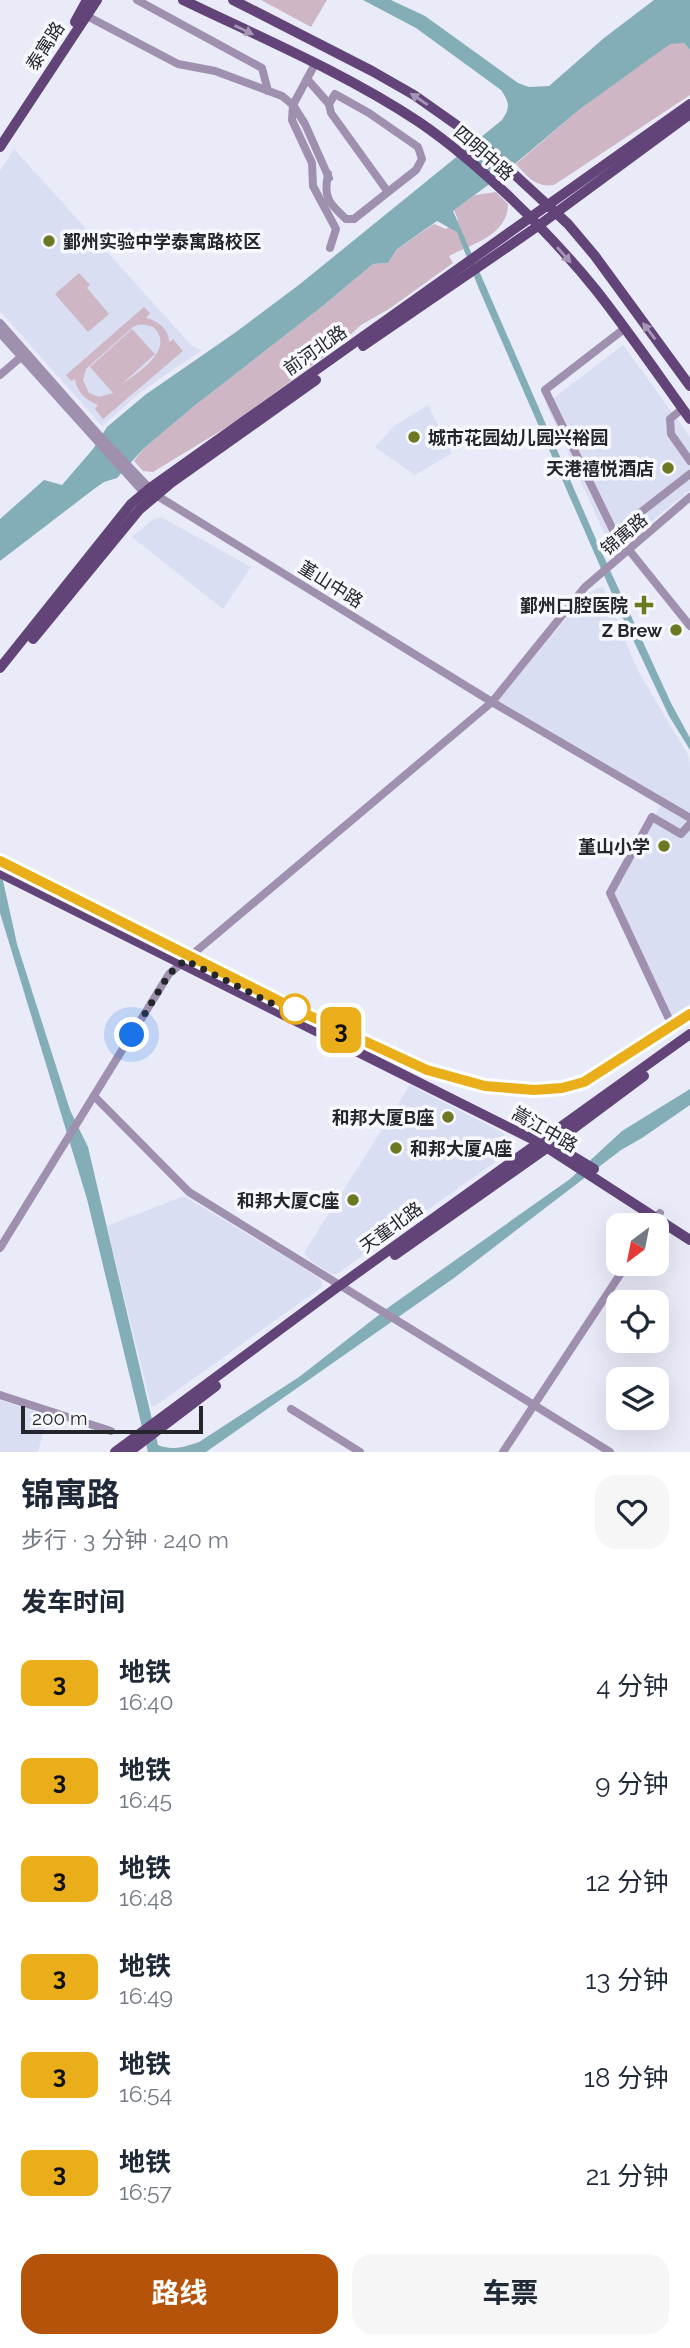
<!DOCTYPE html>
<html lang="zh">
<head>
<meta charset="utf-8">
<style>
	:root { --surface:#fff; --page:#f6f6f7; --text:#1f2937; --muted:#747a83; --accent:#b45309 }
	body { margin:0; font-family:Raleway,"Noto Sans SC",sans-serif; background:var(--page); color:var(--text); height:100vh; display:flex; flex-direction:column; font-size:26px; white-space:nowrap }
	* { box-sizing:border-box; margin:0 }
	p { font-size:23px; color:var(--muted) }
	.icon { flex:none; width:38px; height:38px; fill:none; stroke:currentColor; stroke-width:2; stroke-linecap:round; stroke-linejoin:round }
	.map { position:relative; height:1452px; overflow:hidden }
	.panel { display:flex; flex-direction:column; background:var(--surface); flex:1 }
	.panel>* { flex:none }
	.badge { padding:0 14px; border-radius:10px; font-size:24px; line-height:46px }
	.needle { width:46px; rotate:212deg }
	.controls { position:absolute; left:606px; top:1213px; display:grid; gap:14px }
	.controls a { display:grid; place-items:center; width:63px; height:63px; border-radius:14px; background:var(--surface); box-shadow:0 7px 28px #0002; font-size:35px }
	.scale { position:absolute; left:21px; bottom:18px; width:182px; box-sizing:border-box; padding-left:7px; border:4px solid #25262b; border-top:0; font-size:19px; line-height:24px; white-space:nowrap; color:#25262b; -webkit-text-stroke:5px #f8f9fe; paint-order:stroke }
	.you { position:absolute; width:35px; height:35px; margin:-18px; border:5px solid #fff; border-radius:50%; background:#1a73e8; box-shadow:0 0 0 10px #1a73e833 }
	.map>.badge { position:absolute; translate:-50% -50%; box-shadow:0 0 0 4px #fff }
	h2 { padding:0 21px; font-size:26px; line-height:63px }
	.round { display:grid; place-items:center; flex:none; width:74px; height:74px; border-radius:21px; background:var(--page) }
	.headline { display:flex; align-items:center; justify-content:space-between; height:119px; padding:0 21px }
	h1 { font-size:33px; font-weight:700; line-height:52px }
	.button { display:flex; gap:14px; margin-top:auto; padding:14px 21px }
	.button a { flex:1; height:80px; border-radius:21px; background:var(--accent); color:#fff; font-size:28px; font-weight:700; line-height:80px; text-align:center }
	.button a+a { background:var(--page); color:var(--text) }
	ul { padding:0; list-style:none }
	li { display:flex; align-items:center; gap:21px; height:98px; padding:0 21px }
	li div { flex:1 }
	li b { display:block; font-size:26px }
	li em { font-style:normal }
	li .badge { min-width:77px; font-weight:700; text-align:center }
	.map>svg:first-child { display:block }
	.built { fill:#dadef3 }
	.green { fill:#ceb6c4; fill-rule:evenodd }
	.water { fill:#84aeb7 }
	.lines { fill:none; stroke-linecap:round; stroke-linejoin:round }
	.minor { stroke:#a090af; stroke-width:8 }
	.major { stroke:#624479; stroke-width:10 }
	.oneway { fill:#a695b5 }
	.line-casing { stroke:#fff; stroke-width:16 }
	.line { stroke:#eaae1a; stroke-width:10 }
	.walk { stroke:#25262b; stroke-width:7; stroke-dasharray:0 12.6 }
	.poi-dot { fill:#6d7822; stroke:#f8f9fe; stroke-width:2.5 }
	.stop-dot { fill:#fff; stroke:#eaae1a; stroke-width:3.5 }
	.labels { text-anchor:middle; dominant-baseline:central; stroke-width:7; stroke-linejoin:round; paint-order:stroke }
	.street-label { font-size:18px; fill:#25262b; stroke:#f8f9fe }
	.poi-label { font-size:18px; font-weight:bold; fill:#25262b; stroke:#f8f9fe; text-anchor:end }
</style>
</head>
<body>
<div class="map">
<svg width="690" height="1452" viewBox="0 0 690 1452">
	<rect width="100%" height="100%" fill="#e9ebf9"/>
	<g class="built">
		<polygon points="14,149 192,346 202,350 142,391 102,426 0,311 0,171"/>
		<polygon points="623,345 690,437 690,490 613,553 546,404"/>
		<polygon points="428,405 452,453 415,475 375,447 394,426"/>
		<polygon points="161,517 251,567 223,609 132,537 152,520"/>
		<polygon points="603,586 638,671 687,753 690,763 690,1004 669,1017 611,893 664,799 496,701 587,594"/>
		<polygon points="410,1085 503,1133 509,1141 505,1155 337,1274 331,1274 310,1260 304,1253"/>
		<polygon points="184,1196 310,1272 321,1280 322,1287 155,1406 151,1406 107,1226"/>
		<polygon points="0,1400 48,1415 38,1452 0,1452"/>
	</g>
	<g class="green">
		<polygon points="261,0 327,0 311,27"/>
		<path d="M670,43H684L690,50V95L554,185C536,188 527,176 516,164L580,109Z"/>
		<path d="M496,192L508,204C508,235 472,244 449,256L453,263L389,309L361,325L337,347L235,422L153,472L143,471L134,461L143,449L193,407L324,305L373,264L388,263L397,249L434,224L446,229L458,220L454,210L475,195Z"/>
		<polygon points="79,273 90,285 87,288 109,314 88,332 55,294"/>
		<path d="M144,307L150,313L146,318C158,321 169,329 169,342L173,339L183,351L103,419L95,409L98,405C86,400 77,393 75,379L71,381L66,375ZM138,325C146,324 154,325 158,333C170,353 136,374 122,384L155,354L132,329L90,367L113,393L99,397L89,393L83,380L86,369L133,327Z"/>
	</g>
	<g class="water">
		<path d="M363,0H391L425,16L518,83L529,87L549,86L604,38L654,0H690V50L684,43L670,44L580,109L503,174L453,211L598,544L671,703L690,738V750L669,716L620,612L479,289L457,232L437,221L397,249L388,263L373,264L324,305L193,407L143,449L117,478L104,482L94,489L0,561V519L44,480L62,485L93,449L107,427L145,395L236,332L300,284L502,120C511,107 509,102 501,90L416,28Z"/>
		<path d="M0,867L17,944L70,1110L88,1147L158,1445C173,1451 184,1447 199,1442L299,1377L389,1307L570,1179L622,1131L690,1089V1105L642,1138L621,1150L454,1278L206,1452H148L87,1199L0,913Z"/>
	</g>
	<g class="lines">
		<g class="minor">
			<polyline points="137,0 262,68 268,91"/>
			<polyline points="87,16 178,64 215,71 282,96 293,105 305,124 329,178"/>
			<polyline points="315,64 293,105 292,120 312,163 313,186 336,229 330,248"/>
			<polyline points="307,79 329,104"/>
			<path d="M328,174C323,198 329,203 346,219H354L388,192L416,170L422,159L418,147L369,113L335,94L329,104L331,113L388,192"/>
			<polyline points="0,323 97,433 156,495 492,702 690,818"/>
			<polyline points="624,329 545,390 613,530 618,530 690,474"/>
			<polyline points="0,333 146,495"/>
			<polyline points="0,375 21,357"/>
			<polyline points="682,409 670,419 671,434 690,461"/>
			<polyline points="629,550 690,626"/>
			<polyline points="668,1017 610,893 652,817 681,834 690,824"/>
			<polyline points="94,1096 189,1192 610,1452"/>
			<polyline points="652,1225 660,1213"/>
			<polyline points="0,1248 169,974 492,702 585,587 690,497"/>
			<polyline points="0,1395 111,1431"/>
			<polyline points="291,1409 360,1452"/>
			<polyline points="503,1452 627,1264"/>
		</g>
		<g class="major">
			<path d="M183,0C262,38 345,73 419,122C479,163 550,233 596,290C629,332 659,376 690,419"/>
			<polyline points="233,0 372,71 414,95 475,138 568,224 595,256 690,386"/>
			<polyline points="75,22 87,0"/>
			<polyline points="0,147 97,0"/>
			<polyline points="363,346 538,226 690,114"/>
			<polyline points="33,639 139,510 171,483 316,380"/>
			<polyline points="0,668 131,504 150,488 690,104"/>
			<polyline points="0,873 540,1143 690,1240"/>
			<polyline points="533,1132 594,1169"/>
			<polyline points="395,1255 554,1143 644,1076"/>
			<polyline points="115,1452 332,1291 690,1034"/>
			<polyline points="129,1452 216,1386"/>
		</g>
	</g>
	<defs><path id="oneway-solid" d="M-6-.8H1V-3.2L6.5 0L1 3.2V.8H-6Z" transform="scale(1.75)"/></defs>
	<g class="oneway">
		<use href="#oneway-solid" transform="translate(244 30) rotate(26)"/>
		<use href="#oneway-solid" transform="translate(419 99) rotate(-146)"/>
		<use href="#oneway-solid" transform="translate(564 255) rotate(49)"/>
		<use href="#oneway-solid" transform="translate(649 331) rotate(-127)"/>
	</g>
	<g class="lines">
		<g class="line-casing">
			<polyline id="line" points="0,861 295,1009 427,1070 485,1086 534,1090 562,1088 584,1082 690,1014"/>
		</g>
		<use href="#line" class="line"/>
		<polyline class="walk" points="132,1035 169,974 185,960 291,1013 295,1009"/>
	</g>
	<g class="poi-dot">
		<circle cx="49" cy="241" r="7"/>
		<circle cx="414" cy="437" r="7"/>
		<circle cx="668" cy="468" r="7"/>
		<path d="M640.5 594.5h7v7h7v7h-7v7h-7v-7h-7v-7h7z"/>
		<circle cx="676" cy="630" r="7"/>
		<circle cx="664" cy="846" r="7"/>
		<circle cx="448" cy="1117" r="7"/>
		<circle cx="396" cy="1148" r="7"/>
		<circle cx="353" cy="1200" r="7"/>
	</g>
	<circle class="stop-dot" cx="295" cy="1009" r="14"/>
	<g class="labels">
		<g class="street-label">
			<text transform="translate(45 46) rotate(-57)">泰寓路</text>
			<text transform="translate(484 153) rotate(41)">四明中路</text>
			<text transform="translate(315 350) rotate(-35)">前河北路</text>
			<text transform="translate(624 534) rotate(-40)">锦寓路</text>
			<text transform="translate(331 584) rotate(32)">堇山中路</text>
			<text transform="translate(545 1129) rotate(30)">嵩江中路</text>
			<text transform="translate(391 1227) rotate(-36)">天童北路</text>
		</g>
		<g class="poi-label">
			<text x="63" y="241" text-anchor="start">鄞州实验中学泰寓路校区</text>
			<text x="428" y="437" text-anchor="start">城市花园幼儿园兴裕园</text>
			<text x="654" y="468">天港禧悦酒店</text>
			<text x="628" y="605">鄞州口腔医院</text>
			<text x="662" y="630">Z Brew</text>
			<text x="650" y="846">堇山小学</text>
			<text x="434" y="1117">和邦大厦B座</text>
			<text x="410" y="1148" text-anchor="start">和邦大厦A座</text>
			<text x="339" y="1200">和邦大厦C座</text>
		</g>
	</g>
</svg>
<div class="controls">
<a><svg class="needle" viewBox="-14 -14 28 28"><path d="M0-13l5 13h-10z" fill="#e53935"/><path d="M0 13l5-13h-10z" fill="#747a83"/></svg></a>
<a><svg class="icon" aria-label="locate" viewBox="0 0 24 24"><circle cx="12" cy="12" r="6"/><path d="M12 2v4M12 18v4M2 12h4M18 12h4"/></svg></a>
<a><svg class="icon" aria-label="layers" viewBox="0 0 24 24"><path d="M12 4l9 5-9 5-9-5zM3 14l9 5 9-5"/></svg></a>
</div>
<div class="scale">200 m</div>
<div class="you" style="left:132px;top:1035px"></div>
<b class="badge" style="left:341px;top:1030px;background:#eaae1a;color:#111">3</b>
</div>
<section class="panel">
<div class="headline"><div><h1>锦寓路</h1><p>步行 · 3 分钟 · 240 m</p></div><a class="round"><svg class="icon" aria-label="heart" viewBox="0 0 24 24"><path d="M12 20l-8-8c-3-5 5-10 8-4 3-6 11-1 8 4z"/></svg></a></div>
<h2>发车时间</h2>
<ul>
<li><span class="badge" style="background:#eaae1a;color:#111">3</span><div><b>地铁</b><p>16:40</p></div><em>4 分钟</em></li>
<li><span class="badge" style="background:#eaae1a;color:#111">3</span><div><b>地铁</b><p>16:45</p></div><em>9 分钟</em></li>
<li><span class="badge" style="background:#eaae1a;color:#111">3</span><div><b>地铁</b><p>16:48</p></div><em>12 分钟</em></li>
<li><span class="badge" style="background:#eaae1a;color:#111">3</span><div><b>地铁</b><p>16:49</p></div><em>13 分钟</em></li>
<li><span class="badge" style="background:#eaae1a;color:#111">3</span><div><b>地铁</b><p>16:54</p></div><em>18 分钟</em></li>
<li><span class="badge" style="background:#eaae1a;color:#111">3</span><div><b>地铁</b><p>16:57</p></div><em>21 分钟</em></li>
</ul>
<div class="button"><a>路线</a><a>车票</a></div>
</section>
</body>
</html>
